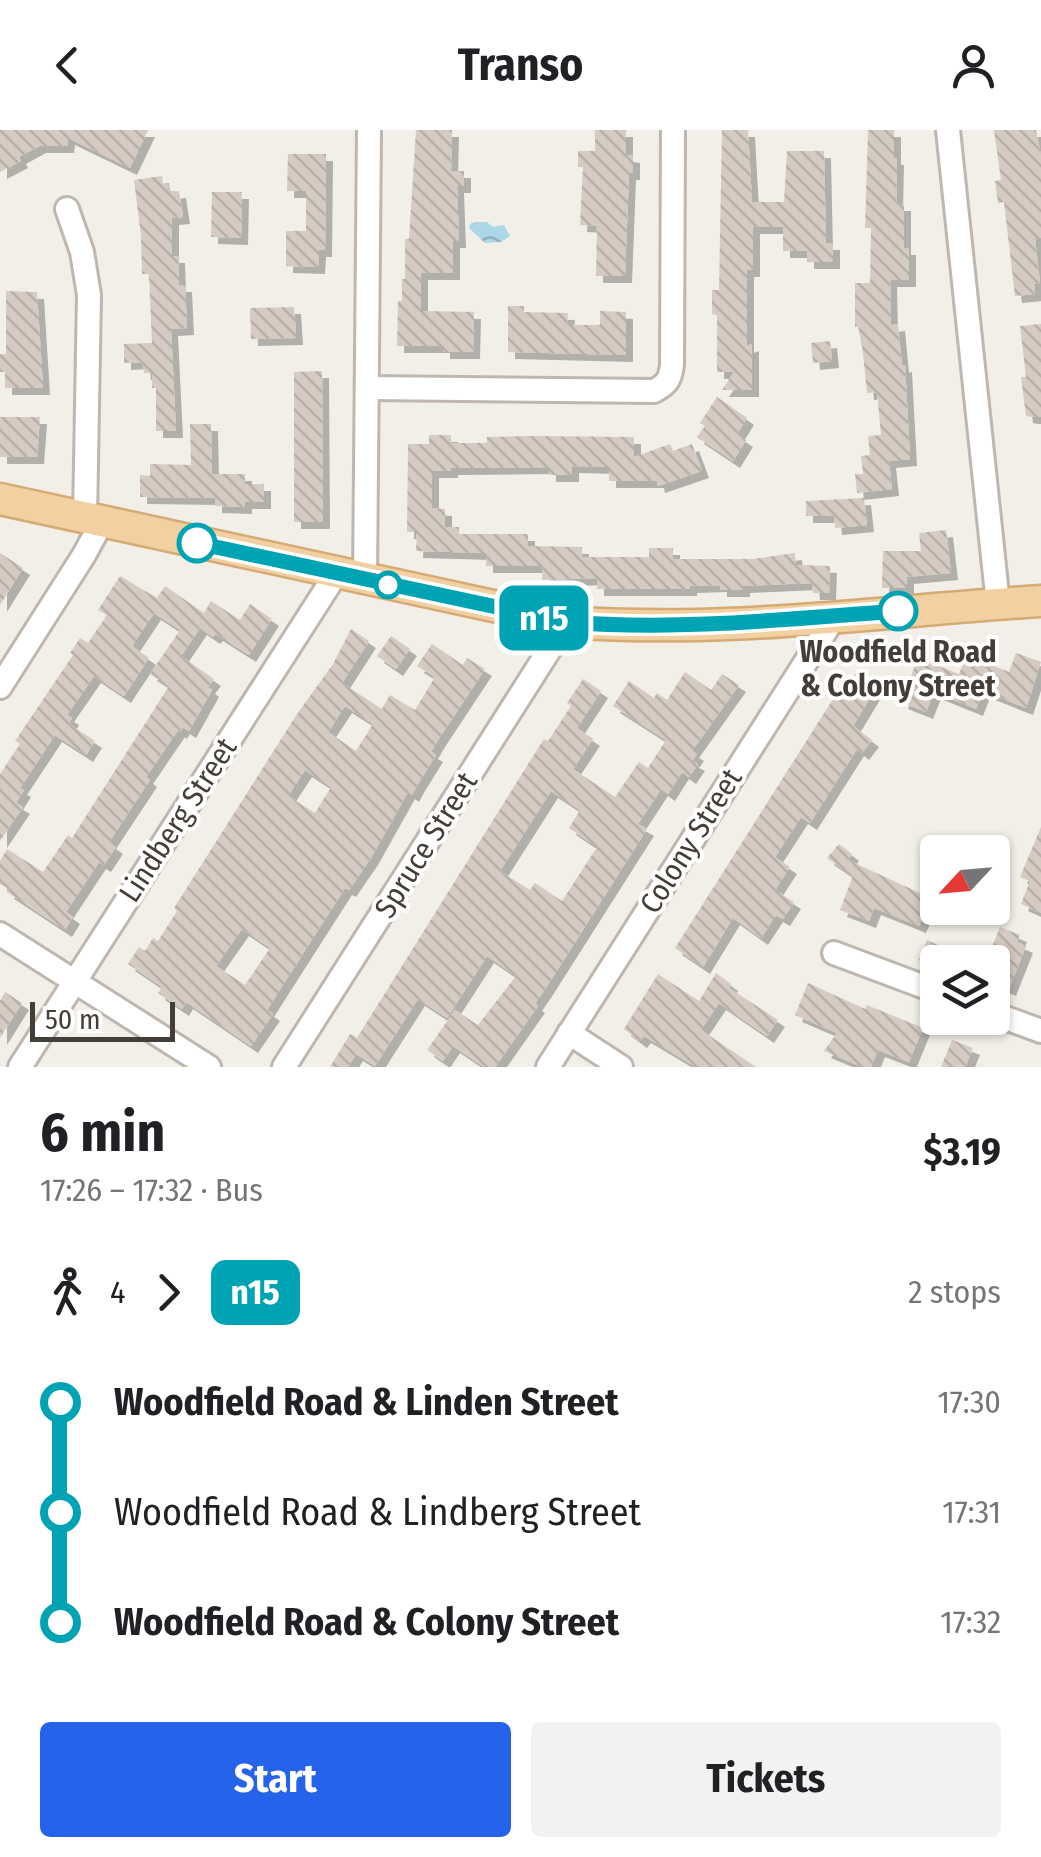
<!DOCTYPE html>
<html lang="en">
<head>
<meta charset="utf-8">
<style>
	:root { --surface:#fff; --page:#f2f2f2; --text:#202124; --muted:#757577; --accent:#2563eb }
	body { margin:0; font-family:"Fira Sans Condensed",sans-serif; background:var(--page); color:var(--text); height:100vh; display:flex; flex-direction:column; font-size:38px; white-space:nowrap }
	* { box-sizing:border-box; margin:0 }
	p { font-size:32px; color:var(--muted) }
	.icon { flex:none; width:55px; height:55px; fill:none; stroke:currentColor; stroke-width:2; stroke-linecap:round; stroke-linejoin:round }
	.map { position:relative; height:937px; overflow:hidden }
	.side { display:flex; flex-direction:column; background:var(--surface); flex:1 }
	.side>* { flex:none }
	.badge { padding:0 20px; border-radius:15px; font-size:35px; line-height:65px }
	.needle { width:65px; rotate:244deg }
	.fabs { position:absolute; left:920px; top:705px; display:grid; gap:20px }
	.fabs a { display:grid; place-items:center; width:90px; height:90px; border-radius:10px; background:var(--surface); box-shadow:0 2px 8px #0004; font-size:50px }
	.scale { position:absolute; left:30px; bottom:25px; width:145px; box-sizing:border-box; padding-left:10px; border:5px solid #443e38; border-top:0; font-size:28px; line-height:35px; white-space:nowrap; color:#443e38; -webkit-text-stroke:8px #fff; paint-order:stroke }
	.map>.badge { position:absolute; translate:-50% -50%; box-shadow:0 0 0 5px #fff }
	.legs { display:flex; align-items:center; gap:15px; height:110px; padding:0 40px; font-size:32px }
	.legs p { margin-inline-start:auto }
	.headline { display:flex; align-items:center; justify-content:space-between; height:170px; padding:0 40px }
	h1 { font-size:55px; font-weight:700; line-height:75px }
	.primary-button { display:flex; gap:20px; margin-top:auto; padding:20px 40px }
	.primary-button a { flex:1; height:115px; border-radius:10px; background:var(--accent); color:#fff; font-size:40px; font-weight:700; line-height:115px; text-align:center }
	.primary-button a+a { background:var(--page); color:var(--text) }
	ul { padding:0 40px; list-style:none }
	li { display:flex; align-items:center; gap:35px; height:110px; font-size:38px }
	li i { display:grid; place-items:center; width:15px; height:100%; margin:0 12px; background:currentColor }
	li i::after { content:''; width:25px; height:25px; margin:-12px; border:8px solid; border-radius:50%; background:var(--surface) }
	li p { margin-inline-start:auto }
	li:first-child i { background:linear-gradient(#0000 50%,currentColor 0) }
	li:last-child i { background:linear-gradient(currentColor 50%,#0000 0) }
	header { display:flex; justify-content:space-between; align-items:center; height:130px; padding:0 40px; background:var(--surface); font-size:45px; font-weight:700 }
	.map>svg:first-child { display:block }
	.water { fill:url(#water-waves) }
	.building { fill:url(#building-back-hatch); fill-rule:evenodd; filter:url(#shadow) }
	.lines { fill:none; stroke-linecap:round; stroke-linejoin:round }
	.minor-casing { stroke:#bfb7af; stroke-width:28 }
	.major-casing { stroke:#d5ab73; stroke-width:35 }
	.minor { stroke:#fff; stroke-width:22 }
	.major { stroke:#f2d0a1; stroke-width:30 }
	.line-1-casing { stroke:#fff; stroke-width:22 }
	.line-1 { stroke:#00a3b4; stroke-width:15 }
	.stop-1-dot { fill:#fff; stroke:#00a3b4; stroke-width:5 }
	.labels { text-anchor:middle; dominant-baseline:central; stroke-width:8; stroke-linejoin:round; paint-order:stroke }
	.stop-label { font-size:30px; font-weight:bold; fill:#443e38; stroke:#fff }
	.street-label { font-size:30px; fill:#443e38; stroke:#fff }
</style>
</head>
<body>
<header><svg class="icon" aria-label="back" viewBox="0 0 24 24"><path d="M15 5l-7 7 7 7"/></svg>Transo<svg class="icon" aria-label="person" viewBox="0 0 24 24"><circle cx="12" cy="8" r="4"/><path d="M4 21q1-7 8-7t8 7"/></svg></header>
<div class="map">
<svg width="1041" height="937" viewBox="0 0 1041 937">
	<defs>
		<pattern id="water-waves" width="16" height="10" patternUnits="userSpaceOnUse" patternTransform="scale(2.5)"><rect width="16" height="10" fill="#acd7e7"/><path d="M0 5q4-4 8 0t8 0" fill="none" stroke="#8eb0bc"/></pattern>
		<pattern id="building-back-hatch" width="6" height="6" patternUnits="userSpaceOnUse" patternTransform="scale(2.5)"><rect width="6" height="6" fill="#d5cbc2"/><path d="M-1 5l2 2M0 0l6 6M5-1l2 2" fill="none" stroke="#b8afa7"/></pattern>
		<filter id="shadow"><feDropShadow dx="7" dy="7" stdDeviation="0" flood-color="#0004"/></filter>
	</defs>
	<rect width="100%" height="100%" fill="#f2eee8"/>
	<polygon class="water" points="476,92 487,92 493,97 504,95 510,106 501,112 485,113 469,98 470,94"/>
	<g class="building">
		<polygon points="0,0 148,0 130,38 68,8 67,16 39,16 19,27 21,31 0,42"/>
		<polygon points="416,0 452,0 451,41 464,41 464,56 457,56 459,111 453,111 453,143 421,143 421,181 474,182 473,222 443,222 443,216 397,216 398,171 402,171 402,149 405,149 405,109 409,109"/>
		<polygon points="595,0 626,0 626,25 633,26 633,43 629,43 625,146 596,146 597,96 580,95 583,37 578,37 578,21 595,21"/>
		<polygon points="722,0 748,0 752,72 784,72 787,21 824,21 826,113 833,113 833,132 807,132 807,121 783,121 783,97 753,97 753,140 747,140 747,216 752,214 752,260 722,260 734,242 717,242 717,185 712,184 712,160 719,160"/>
		<polygon points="868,0 894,0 894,28 897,28 896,74 904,74 904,118 909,118 909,150 890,150 891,195 898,194 902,236 905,235 910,329 889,331 892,359 857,363 855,344 863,344 861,326 870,325 868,306 881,305 877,262 867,263 863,223 858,196 855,197 855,153 870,153 871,98 865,98"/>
		<polygon points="994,0 1036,0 1041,26 1041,108 1035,108 1040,153 1034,154 1035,164 1015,166 1004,72 998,73 995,51 1001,50"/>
		<polygon points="288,24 326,24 325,120 319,120 318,137 286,136 286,101 306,101 306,61 287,61"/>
		<polygon points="162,46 163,54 168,54 169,62 179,61 183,87 172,88 172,126 178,126 179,155 185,155 187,198 171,199 176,301 156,301 156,258 152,258 152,243 144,243 143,232 124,233 124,214 152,213 149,144 142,144 141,106 134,50"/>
		<polygon points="212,62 242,62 241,108 211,107"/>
		<polygon points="6,161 37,162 43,258 5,258 5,242 0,242 0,224 6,224"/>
		<polygon points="508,176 524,176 524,182 568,183 567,195 600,195 600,181 626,182 626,225 508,222"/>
		<polygon points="294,177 296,208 251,209 250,178"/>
		<polygon points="1041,194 1041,287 1031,287 1026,286 1021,247 1026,247 1020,196"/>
		<polygon points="830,211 832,231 813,233 811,213"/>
		<polygon points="322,241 323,392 294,392 294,242"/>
		<polygon points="717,267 747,288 737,304 746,310 733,331 697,307 705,296 700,293"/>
		<polygon points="0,287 40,287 37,327 0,327"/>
		<polygon points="190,294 211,294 212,344 245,344 245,354 264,354 264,372 245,372 245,377 215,376 215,368 140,367 140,345 150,346 150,334 191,335"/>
		<polygon points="429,305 451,305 451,313 487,313 487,307 526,306 634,307 634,327 670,314 673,321 692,314 702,341 658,356 657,351 609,351 609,337 572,336 572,345 549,345 549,337 451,338 451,341 432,341 432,378 445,379 445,397 459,397 459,404 528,404 528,416 582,417 582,427 649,427 649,418 673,418 673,429 753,429 795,423 796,435 830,436 829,463 813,463 812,453 743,456 743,460 720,460 720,455 690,456 690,459 597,459 597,448 542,450 543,436 486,436 486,423 416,421 417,402 407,402 408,314 429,314"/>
		<polygon points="864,368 867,395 835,398 834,386 806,386 806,371"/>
		<polygon points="946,400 951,443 907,447 907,458 882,458 883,421 921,421 919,403"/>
		<polygon points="0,423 23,438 0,475"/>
		<polygon points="120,446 157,468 165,456 204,483 211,471 240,490 250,474 272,489 249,525 216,504 213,507 200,498 181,526 214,549 208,557 212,560 189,601 183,597 180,602 178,600 146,647 150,650 109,712 116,717 104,735 99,732 66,782 73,787 65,800 7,762 9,759 0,754 0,731 7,719 43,742 68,705 72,708 169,556 150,544 180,500 154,483 132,516 149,528 124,566 94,546 67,585 72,588 69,594 95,611 86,625 55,605 20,658 24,660 16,673 23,677 0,711 0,644 20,614 15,611 73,525 70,523 80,508 88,513 107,485 98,480"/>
		<path d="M351,499L369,511L342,553L382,579L390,565L415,580L435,547L417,536L432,514L463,535L467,528L485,539L438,610L431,622L436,625L418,654L412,665L408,662L371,728L349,760L345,758L281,858L267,880L273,884L251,916L186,872L182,879L158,863L162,857L128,834L139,817L145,821L153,808L158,811L177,781L174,778L297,584L333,534ZM345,576L373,594L356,621L328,602ZM305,640L331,657L315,683L288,666ZM242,799L270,818L245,855L216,836Z"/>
		<polygon points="391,506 410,519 396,539 377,526"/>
		<polygon points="1016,523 1041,532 1026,578 983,561 976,579 934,562 926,582 901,572 918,528 959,544 967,525 1009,542"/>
		<polygon points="857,541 875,551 869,561 873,563 853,596 872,610 862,623 857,619 810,693 801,687 775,727 790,737 775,760 794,772 783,789 776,785 761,808 733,788 703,837 675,818 847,547 851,550"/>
		<path d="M685,542L711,560L722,544L739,555L692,621L697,624L692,631L698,634L689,647L682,642L668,664L661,659L638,694L647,699L544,861L535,874L538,876L495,937H484L453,916L443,931L427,920L455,880L478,895L516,846L487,826L447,888L418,869L375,936L356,924L348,937H330L350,904L357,908L530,631L544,609L548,611L571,576L567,573L583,549L601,561L577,598L593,609L573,639L615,667L639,632L648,638L666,610L613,576L629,551L654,568L657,563L667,570ZM551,661L580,680L569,698L597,717L562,771L535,753L530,760L500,741Z"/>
		<polygon points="1041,697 1041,783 1021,774 1030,751 1020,747"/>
		<polygon points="839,714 852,724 848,730 931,768 919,796 874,778 869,791 840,780 853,746 827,728"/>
		<polygon points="1000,797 1020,805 1017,812 1026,816 1009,859 992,852 992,832 986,832"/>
		<polygon points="927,810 947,819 938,837 919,830"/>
		<polygon points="716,843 731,854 729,858 778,890 767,906 719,873 701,900 756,937 696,937 644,906 640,911 624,899 658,844 699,871"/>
		<polygon points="808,853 865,879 867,875 923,898 909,932 878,920 871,937 862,937 824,921 837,903 795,885"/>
		<polygon points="5,862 22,873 0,908 0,871"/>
		<polygon points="952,910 973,918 965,937 941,937"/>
	</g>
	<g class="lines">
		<g class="minor-casing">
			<g id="minor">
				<polyline points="948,0 998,474"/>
				<polyline points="67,79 82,122 89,165 85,388"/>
				<path d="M367,258L654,261C667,254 670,250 672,235L673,0"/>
				<polyline points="365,450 369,0"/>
				<polyline points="0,557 84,425 102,392"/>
				<polyline points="0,804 209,937"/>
				<polyline points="834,823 938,862"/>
				<polyline points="992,883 1041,901"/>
				<polyline points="569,903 621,937"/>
				<polyline points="20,937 336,444"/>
				<polyline points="284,937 567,492"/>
				<polyline points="548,937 835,486"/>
			</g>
		</g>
		<g class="major-casing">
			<path id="major" d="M0,369L567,492C725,504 884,481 1041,471"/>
		</g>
		<use href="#minor" class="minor"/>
		<use href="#major" class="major"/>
	</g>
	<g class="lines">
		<g class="line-1-casing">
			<path id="line-1" d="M197,413L567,492C678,501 788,489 898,481"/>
		</g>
		<use href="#line-1" class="line-1"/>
	</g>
	<g class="stop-1-dot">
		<circle cx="197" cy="413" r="18"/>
		<circle cx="388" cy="455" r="12"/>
		<circle cx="898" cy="481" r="18"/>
	</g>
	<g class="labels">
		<g class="stop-label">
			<text x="898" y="522">Woodfield Road<tspan x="898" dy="34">&amp; Colony Street</tspan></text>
		</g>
		<g class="street-label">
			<text transform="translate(178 690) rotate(-57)">Lindberg Street</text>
			<text transform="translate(691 711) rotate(-58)">Colony Street</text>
			<text transform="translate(426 715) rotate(-58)">Spruce Street</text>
		</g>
	</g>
</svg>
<div class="fabs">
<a><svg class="needle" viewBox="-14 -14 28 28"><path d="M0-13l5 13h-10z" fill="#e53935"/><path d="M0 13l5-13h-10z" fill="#757577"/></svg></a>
<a><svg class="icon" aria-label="layers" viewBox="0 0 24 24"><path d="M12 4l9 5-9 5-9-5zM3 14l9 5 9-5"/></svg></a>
</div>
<div class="scale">50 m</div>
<b class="badge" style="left:544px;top:488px;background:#00a3b4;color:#fff">n15</b>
</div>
<section class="side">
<div class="headline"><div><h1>6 min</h1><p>17:26 – 17:32 · Bus</p></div><b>$3.19</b></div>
<div class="legs"><svg class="icon" aria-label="walk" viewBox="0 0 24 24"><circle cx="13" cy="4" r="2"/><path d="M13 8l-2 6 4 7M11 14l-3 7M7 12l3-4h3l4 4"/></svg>4<svg class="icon" aria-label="forward" viewBox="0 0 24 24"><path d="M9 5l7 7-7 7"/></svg><b class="badge" style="background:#00a3b4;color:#fff">n15</b><p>2 stops</p></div>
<ul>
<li><i style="color:#00a3b4"></i><b>Woodfield Road &amp; Linden Street</b><p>17:30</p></li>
<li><i style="color:#00a3b4"></i><span>Woodfield Road &amp; Lindberg Street</span><p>17:31</p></li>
<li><i style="color:#00a3b4"></i><b>Woodfield Road &amp; Colony Street</b><p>17:32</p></li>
</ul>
<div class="primary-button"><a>Start</a><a>Tickets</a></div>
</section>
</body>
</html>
